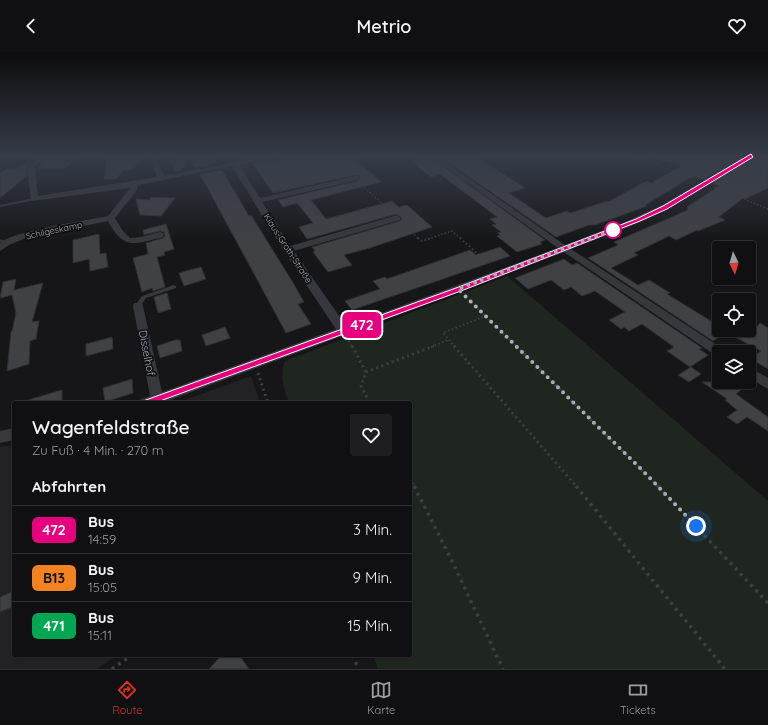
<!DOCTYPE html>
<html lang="de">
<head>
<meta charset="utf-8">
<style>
	:root { --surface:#101012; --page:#1e1e20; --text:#f1f3f6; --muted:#9c9d9f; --line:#303032; --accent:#d93025 }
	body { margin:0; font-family:Quicksand,sans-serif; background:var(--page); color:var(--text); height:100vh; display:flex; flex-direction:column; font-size:15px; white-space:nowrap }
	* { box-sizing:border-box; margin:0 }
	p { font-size:13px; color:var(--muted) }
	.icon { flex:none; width:22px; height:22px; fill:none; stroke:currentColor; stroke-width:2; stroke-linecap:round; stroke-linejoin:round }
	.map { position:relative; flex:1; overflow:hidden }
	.sheet { position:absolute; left:12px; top:349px; width:400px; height:256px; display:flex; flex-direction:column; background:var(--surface); border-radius:4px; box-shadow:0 1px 3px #0004,0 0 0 1px var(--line) }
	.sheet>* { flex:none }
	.badge { padding:0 8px; border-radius:6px; font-size:14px; line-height:26px }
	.needle { width:26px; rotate:175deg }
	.tools { position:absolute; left:712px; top:189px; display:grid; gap:8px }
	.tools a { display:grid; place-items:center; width:44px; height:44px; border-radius:4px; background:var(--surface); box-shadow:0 1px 3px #0004,0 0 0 1px var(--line); font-size:20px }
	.you { position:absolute; width:20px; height:20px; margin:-10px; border:3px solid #fff; border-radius:50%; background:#1a73e8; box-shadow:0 0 0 6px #1a73e833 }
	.map>.badge { position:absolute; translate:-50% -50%; box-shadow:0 0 0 2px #fff }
	h2 { padding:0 20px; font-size:15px; line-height:36px }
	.round { display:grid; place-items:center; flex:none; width:42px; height:42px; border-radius:4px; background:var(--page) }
	.headline { display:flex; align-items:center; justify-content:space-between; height:68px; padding:0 20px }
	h1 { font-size:19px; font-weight:600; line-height:30px }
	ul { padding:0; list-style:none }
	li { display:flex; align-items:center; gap:12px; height:48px; padding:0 20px; border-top:1px solid var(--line) }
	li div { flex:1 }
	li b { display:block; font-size:15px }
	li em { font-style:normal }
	li .badge { min-width:44px; font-weight:700; text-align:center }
	header { display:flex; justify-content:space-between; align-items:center; height:52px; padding:0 20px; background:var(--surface); font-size:18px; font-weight:600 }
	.tab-bar { display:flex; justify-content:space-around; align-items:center; height:56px; border-top:1px solid var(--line); background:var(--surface); font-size:11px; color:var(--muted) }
	.tab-bar a { display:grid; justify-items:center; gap:2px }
	.tab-bar .active { color:var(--accent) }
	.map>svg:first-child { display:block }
	.built { fill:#222225 }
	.green { fill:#1e261f }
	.building { fill:#404145; stroke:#303034 }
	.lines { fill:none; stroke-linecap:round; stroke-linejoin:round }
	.path-far3 { stroke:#3d3f44; stroke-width:1.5; stroke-dasharray:1.5 2; stroke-linecap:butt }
	.path-far2 { stroke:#3d3f44; stroke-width:2; stroke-dasharray:1.5 2.5; stroke-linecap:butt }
	.path-far1 { stroke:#3d3f44; stroke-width:3; stroke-dasharray:2 3.5; stroke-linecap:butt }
	.path { stroke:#3d3f44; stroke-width:3.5; stroke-dasharray:3 4.5; stroke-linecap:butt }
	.service { fill:#37383d; fill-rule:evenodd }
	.minor { fill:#37383d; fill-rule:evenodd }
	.line { fill:#e6007e; stroke:#fff }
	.walk { stroke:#a8adb8; stroke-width:4; stroke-dasharray:0 7.2 }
	.stop-dot { fill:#fff; stroke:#e6007e; stroke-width:2 }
	.labels { text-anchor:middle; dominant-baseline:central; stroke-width:3.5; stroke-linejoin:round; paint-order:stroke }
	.far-street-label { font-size:9px; fill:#a8adb8; stroke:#111113 }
	.street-label { font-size:11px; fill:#a8adb8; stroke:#111113 }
</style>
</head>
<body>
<header><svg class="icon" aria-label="back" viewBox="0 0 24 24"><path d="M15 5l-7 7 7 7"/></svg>Metrio<svg class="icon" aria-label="heart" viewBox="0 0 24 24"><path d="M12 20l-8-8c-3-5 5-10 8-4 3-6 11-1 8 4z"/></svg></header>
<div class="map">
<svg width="768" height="617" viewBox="0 0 768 617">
	<rect width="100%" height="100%" fill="#161618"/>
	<g class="built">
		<polygon points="251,324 260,351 177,351"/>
		<polygon points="14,393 14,603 117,603 97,617 0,617 0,395"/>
	</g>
	<path class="green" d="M507,224L768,449V617H378L373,603H410V351H289C284,336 279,324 285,309Z"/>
	<g class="building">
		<polygon points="37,104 79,104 67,115 62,116 37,116 45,107 38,105 26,113 27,124 0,146 0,121 8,116 16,117"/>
		<polygon points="106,104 144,104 132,118 124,118 116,127 104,127"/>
		<polygon points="188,104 214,104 218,111 194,116 190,107 180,119 175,120 170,109 189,105"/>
		<polygon points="301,104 352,104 381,130 311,148 326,167 392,149 399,155 407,153 432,175 370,196 344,203 352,213 328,220 313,200 315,199 312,195 400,169 402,166 397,162 307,187 299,175 313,171 297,151 283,155 278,148 358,129 360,124 355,123 273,141 252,111 270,107 270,110"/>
		<polygon points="415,104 429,104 545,188 540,190 542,192 517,200 497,184 500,183 498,181 501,180 492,173 496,172 490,167 497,165 440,122 431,125 410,109 419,107"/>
		<polygon points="439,104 475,104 525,136 509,141 546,166 567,159 570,161 607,149 608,150 647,129 651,131 682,114 658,105 658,104 745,104 703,128 693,124 645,153 647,154 595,173 589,173 556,185"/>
		<polygon points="755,104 768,106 768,136 745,147 743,146 719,165 725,168 698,179 697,178 676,188 669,184 634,201 638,203 611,216 638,233 649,228 670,241 667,242 719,274 719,285 713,289 588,206 618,193 614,190 688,158 687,155 719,134 712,131"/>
		<polygon points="222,118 249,164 251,163 292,229 304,250 298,252 311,272 286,281 200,122"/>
		<polygon points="151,145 175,146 161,164 140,163 136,147 149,148"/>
		<polygon points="166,172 174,197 164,200 165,203 157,205 165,235 153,239 152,236 142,240 133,206 148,202 146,191 163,186 165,184 164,180 160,179 144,183 143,178"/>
		<polygon points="99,182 100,202 106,201 108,215 90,219 89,207 73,211 73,188"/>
		<polygon points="500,195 510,204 352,258 345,249 380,237 373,229 385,225 387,227 470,198 476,203"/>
		<polygon points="564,207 572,213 577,211 702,296 699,297 708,303 690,315 667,299 674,295 642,272 629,279 624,275 621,277 609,268 625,260 595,239 582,244 571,235 564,238 551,228 528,237 515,226"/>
		<polygon points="201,215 206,227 184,234 179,221"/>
		<polygon points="16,227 14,238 43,231 32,270 39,269 36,287 30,289 29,312 7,319 11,280 12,279 16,261 12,243 0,246 3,230"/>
		<polygon points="167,241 171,257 158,261 154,245"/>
		<polygon points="760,271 768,276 768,317 751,307 761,299 722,278 749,278 749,275 755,277"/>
		<polygon points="225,275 230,286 206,294 202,283"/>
		<polygon points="112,285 113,297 86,304 86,292"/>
		<polygon points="175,288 180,288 182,299 160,306 157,294"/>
		<polygon points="691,315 701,322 689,330 678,323"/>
		<polygon points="132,327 133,341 105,350 103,336"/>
		<polygon points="702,330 751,330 736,342 768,365 768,379 747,365 737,372 727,365 737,358 725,348 727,347"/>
		<polygon points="62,338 62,351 29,351 28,348"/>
		<polygon points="14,539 14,554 0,560 0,545"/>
		<polygon points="222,603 239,603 249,617 209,617"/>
	</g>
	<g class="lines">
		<g class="path-far3">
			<polyline points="332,104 347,118"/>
			<polyline points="633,104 694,127"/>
			<polyline points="362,133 389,158"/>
			<polyline points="715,135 768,157"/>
			<polyline points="404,173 419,187"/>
			<polyline points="428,187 452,179 461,187"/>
		</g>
		<g class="path-far2">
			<polyline points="418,186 421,189 431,186"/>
			<polyline points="460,186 490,213"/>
			<polyline points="466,245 517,295"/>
			<polyline points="349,289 352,295"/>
			<polyline points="431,295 448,288"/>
			<polyline points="455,295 443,281 485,264"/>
		</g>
		<g class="path-far1">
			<polyline points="352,294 366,320 361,334 370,351"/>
			<polyline points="454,294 577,435"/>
			<polyline points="516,294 659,435"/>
			<polyline points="366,320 434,294"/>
			<polyline points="258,321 268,351"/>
			<polyline points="410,426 414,435"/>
		</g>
		<g class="path">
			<polyline points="414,434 450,505 503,617"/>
			<polyline points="576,434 725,617"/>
			<polyline points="658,434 768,551"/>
			<polyline points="353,603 358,617"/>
			<polyline points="112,617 132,603"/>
		</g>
		<g class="service">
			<polygon points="34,146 36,147 35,148 0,155 0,153"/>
			<polygon points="0,187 8,190 8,191 6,192 0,190"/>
			<polygon points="174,233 176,234 176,236 146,246 140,255 136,255 135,254 142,244"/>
		</g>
		<g class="minor">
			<path d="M150,104H156L164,124L263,104H274L273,105L239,113L260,146L355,124H358V128L262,150L290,194L394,164L397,163L401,166L400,168L294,199L346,274L558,196L430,104H437L565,193L625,170L662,153L747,104H754L668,157L631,174L571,197L723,297L725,300H719V304L715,303L564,200L349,281L348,283L342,284L162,351H139L141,347L150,344L133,254L134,251H142L143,254L162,340L336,277L283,198L232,114L138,133L137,138L115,166L123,179L130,186L141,185L160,180L163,181L164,183L163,185C135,192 124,199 108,169L26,186L9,193L0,199V191C16,178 85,169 108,164L130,136L31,149L27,114L39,106L44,107L35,115L38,144L157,125Z"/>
			<polygon points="749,315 768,326 768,337 749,326"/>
			<polygon points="14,376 14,388 0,391 0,379"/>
		</g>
	</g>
	<linearGradient id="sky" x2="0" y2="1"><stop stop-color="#0c0c0d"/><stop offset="0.55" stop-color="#363c48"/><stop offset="1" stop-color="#363c48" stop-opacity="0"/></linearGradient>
	<rect width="768" height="190" fill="url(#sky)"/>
	<polygon class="line" points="751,102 753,105 667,157 640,169 461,239 149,353 143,353 142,351 143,349 456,236 636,167 663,154"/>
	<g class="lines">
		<polyline class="walk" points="613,178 618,176 458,237 644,420 696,474"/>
	</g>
	<circle class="stop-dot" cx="613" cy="178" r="8"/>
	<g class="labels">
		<g class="far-street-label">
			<text transform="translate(54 178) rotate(-12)">Schilgeskamp</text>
			<text transform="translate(288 196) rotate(57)">Klaus-Groth-Straße</text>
		</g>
		<g class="street-label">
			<text transform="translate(147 301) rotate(79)">Disselhof</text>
		</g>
	</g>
</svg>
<div class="tools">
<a><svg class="needle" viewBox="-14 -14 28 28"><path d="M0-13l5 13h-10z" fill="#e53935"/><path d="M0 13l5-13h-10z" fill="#9c9d9f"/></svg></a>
<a><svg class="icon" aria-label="locate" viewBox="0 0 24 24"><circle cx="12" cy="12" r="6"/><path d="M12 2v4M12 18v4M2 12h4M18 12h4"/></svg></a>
<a><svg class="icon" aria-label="layers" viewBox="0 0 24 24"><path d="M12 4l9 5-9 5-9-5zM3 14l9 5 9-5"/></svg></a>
</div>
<div class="you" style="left:696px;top:474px"></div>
<b class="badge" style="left:362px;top:273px;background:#e6007e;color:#fff">472</b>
<section class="sheet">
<div class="headline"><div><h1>Wagenfeldstraße</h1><p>Zu Fuß · 4 Min. · 270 m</p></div><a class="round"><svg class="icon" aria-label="heart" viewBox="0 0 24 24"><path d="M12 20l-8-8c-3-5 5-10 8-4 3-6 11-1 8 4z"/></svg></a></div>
<h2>Abfahrten</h2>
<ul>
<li><span class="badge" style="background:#e6007e;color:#fff">472</span><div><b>Bus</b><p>14:59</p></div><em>3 Min.</em></li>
<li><span class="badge" style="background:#f58220;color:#111">B13</span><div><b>Bus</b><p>15:05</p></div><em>9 Min.</em></li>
<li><span class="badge" style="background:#00a651;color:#fff">471</span><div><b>Bus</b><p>15:11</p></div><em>15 Min.</em></li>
</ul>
</section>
</div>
<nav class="tab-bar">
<a class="active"><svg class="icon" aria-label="directions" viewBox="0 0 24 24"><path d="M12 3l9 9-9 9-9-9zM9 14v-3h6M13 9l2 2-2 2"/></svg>Route</a>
<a><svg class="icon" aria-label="map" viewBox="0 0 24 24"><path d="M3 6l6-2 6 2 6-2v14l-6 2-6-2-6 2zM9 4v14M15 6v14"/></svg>Karte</a>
<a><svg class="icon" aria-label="tickets" viewBox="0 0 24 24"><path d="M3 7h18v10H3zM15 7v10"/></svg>Tickets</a>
</nav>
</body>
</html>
